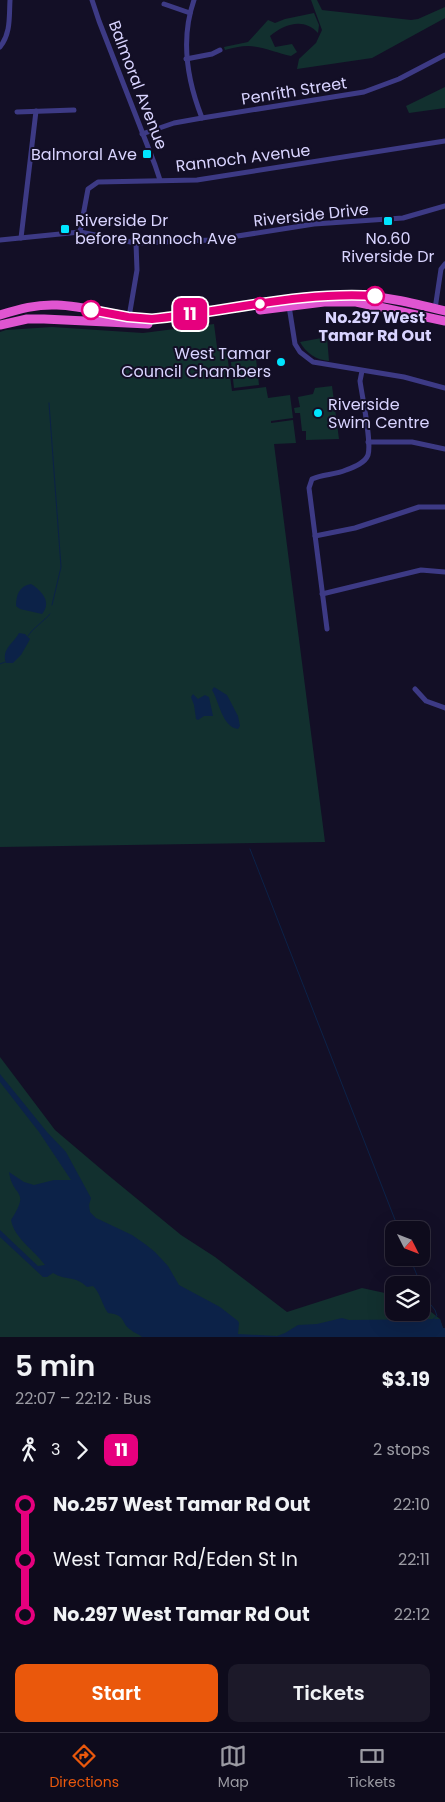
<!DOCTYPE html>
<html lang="en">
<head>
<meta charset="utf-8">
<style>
	:root { --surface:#0e0b1c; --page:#1c1929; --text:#f1f3f6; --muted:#9b9ba3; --line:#2e2b3b; --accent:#ea580c }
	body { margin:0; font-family:Poppins,sans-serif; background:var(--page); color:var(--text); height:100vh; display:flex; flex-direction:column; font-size:19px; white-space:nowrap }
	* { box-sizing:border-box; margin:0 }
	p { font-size:16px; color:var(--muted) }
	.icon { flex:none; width:28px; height:28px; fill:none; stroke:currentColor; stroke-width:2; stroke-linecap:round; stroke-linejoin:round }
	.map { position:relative; height:1337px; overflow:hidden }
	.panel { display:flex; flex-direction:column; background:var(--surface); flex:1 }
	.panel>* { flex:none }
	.badge { padding:0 10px; border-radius:8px; font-size:18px; line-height:32px }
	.needle { width:32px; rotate:132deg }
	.tools { position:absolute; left:385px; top:1221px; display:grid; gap:10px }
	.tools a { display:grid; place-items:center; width:45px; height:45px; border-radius:10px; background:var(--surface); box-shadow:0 5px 20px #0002,0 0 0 1px var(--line); font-size:25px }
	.map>.badge { position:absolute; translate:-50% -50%; box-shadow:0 0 0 2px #fff }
	.legs { display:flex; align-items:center; gap:8px; height:55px; padding:0 15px; font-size:16px }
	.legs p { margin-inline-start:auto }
	.head { display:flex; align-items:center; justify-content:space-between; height:85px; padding:0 15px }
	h1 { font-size:28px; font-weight:600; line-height:38px }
	.primary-button { display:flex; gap:10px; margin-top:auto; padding:10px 15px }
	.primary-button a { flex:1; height:58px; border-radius:10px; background:var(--accent); color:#fff; font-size:20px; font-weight:600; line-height:58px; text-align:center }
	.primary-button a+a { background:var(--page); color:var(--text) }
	ul { padding:0 15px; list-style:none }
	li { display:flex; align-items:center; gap:18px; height:55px; font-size:19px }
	li i { display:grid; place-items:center; width:8px; height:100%; margin:0 6px; background:currentColor }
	li i::after { content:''; width:12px; height:12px; margin:-6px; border:4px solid; border-radius:50%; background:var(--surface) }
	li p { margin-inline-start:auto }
	li:first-child i { background:linear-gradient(#0000 50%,currentColor 0) }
	li:last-child i { background:linear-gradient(currentColor 50%,#0000 0) }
	.menu { display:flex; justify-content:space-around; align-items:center; height:70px; border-top:1px solid var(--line); background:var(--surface); font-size:14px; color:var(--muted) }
	.menu a { display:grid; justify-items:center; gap:2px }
	.menu .selected { color:var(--accent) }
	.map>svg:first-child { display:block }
	.green { fill:#12302f }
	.water { fill:#0c2248 }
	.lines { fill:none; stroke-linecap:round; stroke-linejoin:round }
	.stream { stroke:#0c2248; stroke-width:1 }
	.minor { stroke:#3d3a85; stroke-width:5 }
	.trunk { stroke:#e055d1; stroke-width:9 }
	.line-1-casing { stroke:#fff; stroke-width:11 }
	.line-1 { stroke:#e6007e; stroke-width:8 }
	.poi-dot { fill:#00e5ff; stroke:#130f26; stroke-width:2 }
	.stop-1-dot { fill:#fff; stroke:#e6007e; stroke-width:2.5 }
	.labels { text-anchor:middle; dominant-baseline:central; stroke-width:4; stroke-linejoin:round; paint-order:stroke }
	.street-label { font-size:16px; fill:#d9d4ff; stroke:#130f26 }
	.poi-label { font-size:16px; fill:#d9d4ff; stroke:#130f26; text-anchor:end }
	.stop-label { font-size:16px; font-weight:bold; fill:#d9d4ff; stroke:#130f26 }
</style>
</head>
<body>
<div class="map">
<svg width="445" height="1337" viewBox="0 0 445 1337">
	<rect width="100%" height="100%" fill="#130f26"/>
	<g class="green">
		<polygon points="311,0 317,0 322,10 411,20 418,19 445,7 445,18 372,58 297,69 299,59 316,43 322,30"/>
		<path d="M314,13L319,25L318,33C304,17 284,24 270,36L275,47L292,44L297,52L291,56C277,53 262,46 248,46C241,46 232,48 225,50L224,47L248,42L268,20L275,23L285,19Z"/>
		<polygon points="445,87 445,108 409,113 406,106"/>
		<polygon points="214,324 217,347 226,346 232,391 266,387 268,398 290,395 293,418 271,421 271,423 293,420 296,443 274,444 325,842 0,847 0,332 6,330 52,327 143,333"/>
		<path d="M327,337L329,361C316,360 306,353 300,342Z"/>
		<polygon points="256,359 259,385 234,388 231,362"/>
		<polygon points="332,386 339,439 306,440 306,431 302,431 300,413 295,413 294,408 300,407 298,397 313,394 315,388"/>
		<polygon points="0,1057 55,1130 108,1175 181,1235 215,1257 287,1312 362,1288 394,1295 394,1312 421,1312 421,1304 440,1319 443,1328 445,1328 445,1337 0,1337"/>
	</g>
	<g class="water">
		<path d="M31,584C42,591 52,602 42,614L20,609L16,606C16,595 19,586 31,584Z"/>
		<path d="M19,633L25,634L30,639L29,641L21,655L13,663H6C1,649 14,643 19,633Z"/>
		<path d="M214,687L227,695L238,716L240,726L238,729C222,727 219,701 212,690Z"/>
		<polygon points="193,694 198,699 205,695 209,697 213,716 204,716 198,720 196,719 194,705 191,697"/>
		<path d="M0,1074L47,1132L66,1152L91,1198L89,1205L90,1212L96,1218L132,1235L145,1244L155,1252L168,1266L179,1285L220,1307L238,1321L239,1323L238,1334L277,1336L285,1333L298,1325L317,1324L342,1318L349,1320L440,1319L443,1328H445V1337H142C139,1334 134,1333 131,1330C120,1323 127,1315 108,1313C102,1305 100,1292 93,1286L87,1287C75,1275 66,1281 53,1273L47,1277H43L0,1237V1230L38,1266L45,1265C35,1251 14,1238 11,1220C31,1188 13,1199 9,1172L24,1182L34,1185L54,1180H71L39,1132L0,1082Z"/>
	</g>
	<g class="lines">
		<g class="stream">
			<polyline points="49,403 61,567 52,605"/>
			<path d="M28,636C32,629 44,621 50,614"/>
			<polyline points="0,664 5,662"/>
			<polyline points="250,849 399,1230"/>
			<polyline points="410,1258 427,1300 435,1310 437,1316 433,1319"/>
		</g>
		<g class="minor">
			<polyline points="92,0 99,21 155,165 160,180"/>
			<path d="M194,0C180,40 187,80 202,118"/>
			<polyline points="164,4 190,13"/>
			<path d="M0,47C11,33 9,17 10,0"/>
			<polyline points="186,59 212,54 220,50"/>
			<polyline points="17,112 74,110"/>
			<polyline points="142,134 174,123 202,118 364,92 399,79 445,55"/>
			<polyline points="80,232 88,189 98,182 197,180 445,141"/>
			<polyline points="21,238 36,111"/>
			<polyline points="0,240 80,232 136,243 212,240 314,224 403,218 445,206"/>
			<polyline points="289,306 295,344 300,352 313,362 404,377 445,388"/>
			<polyline points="435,309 441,269 445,264"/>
			<polyline points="129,317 137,270 136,243"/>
			<polyline points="368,442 412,442 445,449"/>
			<polyline points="315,536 355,528 419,507 445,507"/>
			<polyline points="322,594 421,570 445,572"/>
			<path d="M327,629L309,488L312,479C323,474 335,475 346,470C354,467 365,463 368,455C372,442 362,396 360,381L362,371"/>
			<polyline points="415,689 426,701 445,708"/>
		</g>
		<g class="trunk">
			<polyline points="260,310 324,302 356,302 445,321"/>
			<path d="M0,315C19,309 37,304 57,305C89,306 120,318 152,319C216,313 283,295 347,295C380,295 413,303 445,311"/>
			<polyline points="0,325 27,319 44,319 148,324"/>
		</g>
	</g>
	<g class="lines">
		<g class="line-1-casing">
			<path id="line-1" d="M91,310L128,317L152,319C226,312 300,291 375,296"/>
		</g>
		<use href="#line-1" class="line-1"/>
	</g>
	<g class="poi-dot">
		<rect x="142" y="149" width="10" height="10" rx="2.5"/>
		<rect x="383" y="216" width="10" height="10" rx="2.5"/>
		<rect x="60" y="224" width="10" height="10" rx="2.5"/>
		<circle cx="281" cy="362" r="5"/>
		<circle cx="318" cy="413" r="5"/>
	</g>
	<g class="stop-1-dot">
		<circle cx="375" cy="296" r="9"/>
		<circle cx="260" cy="304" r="6"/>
		<circle cx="91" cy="310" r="9"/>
	</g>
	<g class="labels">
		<g class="street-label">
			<text transform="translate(138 85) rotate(69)">Balmoral Avenue</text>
			<text transform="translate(294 91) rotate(-9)">Penrith Street</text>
			<text transform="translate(243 158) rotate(-7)">Rannoch Avenue</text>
			<text transform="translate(311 215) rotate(-6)">Riverside Drive</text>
		</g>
		<g class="poi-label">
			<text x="137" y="154">Balmoral Ave</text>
			<text x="75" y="220" text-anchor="start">Riverside Dr<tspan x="75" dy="18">before Rannoch Ave</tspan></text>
			<text x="388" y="238" text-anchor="middle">No.60<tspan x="388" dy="18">Riverside Dr</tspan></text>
			<text x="271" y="353">West Tamar<tspan x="271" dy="18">Council Chambers</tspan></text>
			<text x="328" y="404" text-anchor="start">Riverside<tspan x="328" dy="18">Swim Centre</tspan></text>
		</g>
		<g class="stop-label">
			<text x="375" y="317">No.297 West<tspan x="375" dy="18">Tamar Rd Out</tspan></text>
		</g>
	</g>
</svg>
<div class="tools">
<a><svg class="needle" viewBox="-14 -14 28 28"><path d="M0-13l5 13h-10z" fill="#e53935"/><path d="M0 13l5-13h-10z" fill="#9b9ba3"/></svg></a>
<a><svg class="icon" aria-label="layers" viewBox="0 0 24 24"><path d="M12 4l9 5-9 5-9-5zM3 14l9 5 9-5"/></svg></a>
</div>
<b class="badge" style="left:190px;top:314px;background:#e6007e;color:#fff">11</b>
</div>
<section class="panel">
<div class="head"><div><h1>5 min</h1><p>22:07 – 22:12 · Bus</p></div><b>$3.19</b></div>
<div class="legs"><svg class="icon" aria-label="walk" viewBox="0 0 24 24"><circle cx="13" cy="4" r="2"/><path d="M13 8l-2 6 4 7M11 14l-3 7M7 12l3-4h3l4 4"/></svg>3<svg class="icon" aria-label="forward" viewBox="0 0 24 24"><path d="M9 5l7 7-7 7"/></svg><b class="badge" style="background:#e6007e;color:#fff">11</b><p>2 stops</p></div>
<ul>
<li><i style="color:#e6007e"></i><b>No.257 West Tamar Rd Out</b><p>22:10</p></li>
<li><i style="color:#e6007e"></i><span>West Tamar Rd/Eden St In</span><p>22:11</p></li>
<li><i style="color:#e6007e"></i><b>No.297 West Tamar Rd Out</b><p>22:12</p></li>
</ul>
<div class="primary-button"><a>Start</a><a>Tickets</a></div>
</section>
<nav class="menu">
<a class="selected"><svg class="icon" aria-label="directions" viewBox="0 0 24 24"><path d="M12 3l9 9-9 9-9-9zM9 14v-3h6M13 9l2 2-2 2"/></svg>Directions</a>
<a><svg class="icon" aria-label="map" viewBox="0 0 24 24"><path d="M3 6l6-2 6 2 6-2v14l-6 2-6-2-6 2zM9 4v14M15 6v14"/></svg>Map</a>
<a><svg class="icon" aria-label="tickets" viewBox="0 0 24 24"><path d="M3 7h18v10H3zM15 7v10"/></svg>Tickets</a>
</nav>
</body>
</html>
